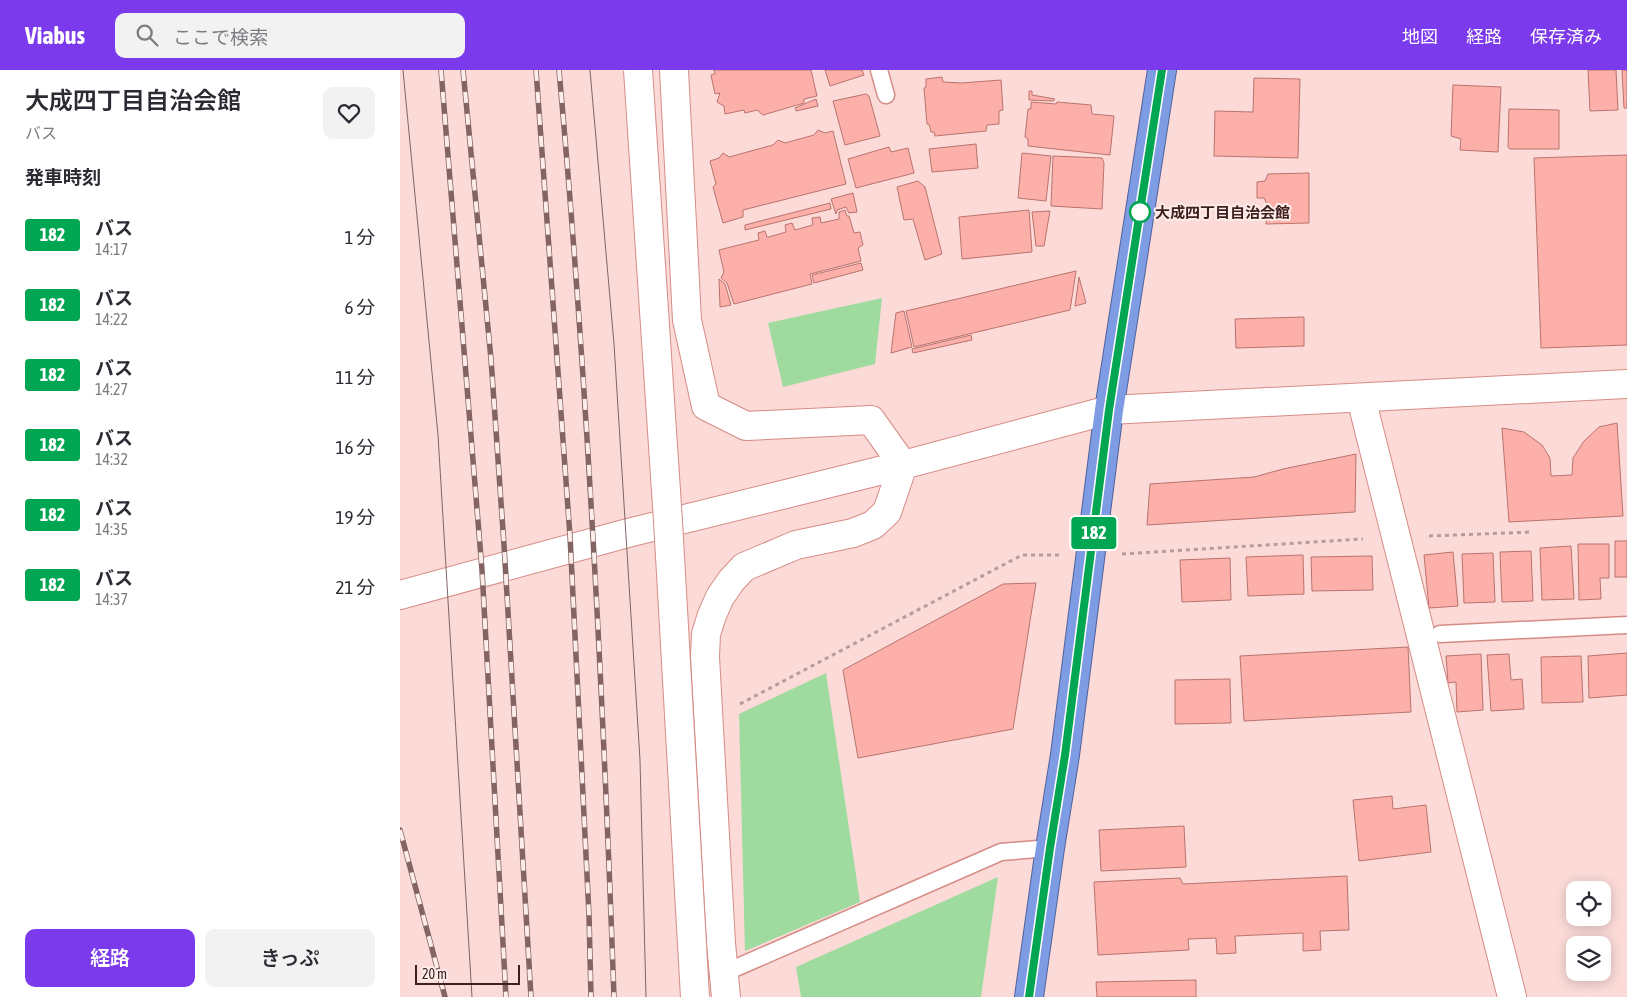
<!DOCTYPE html>
<html lang="ja">
<head>
<meta charset="utf-8">
<style>
	:root { --surface:#fff; --page:#f2f2f3; --text:#2b2b33; --muted:#7c7c81; --accent:#7c3aed }
	body { margin:0; font-family:"Asap Condensed","Noto Sans JP",sans-serif; background:var(--page); color:var(--text); height:100vh; display:flex; flex-direction:column; font-size:19px; white-space:nowrap }
	* { box-sizing:border-box; margin:0 }
	p { font-size:16px; color:var(--muted) }
	.icon { flex:none; width:28px; height:28px; fill:none; stroke:currentColor; stroke-width:2; stroke-linecap:round; stroke-linejoin:round }
	.map { position:relative; flex:1; overflow:hidden }
	.side { display:flex; flex-direction:column; background:var(--surface); width:400px }
	.side>* { flex:none }
	.badge { padding:0 10px; border-radius:4px; font-size:18px; line-height:32px }
	.buttons { position:absolute; left:1166px; top:811px; display:grid; gap:10px }
	.buttons a { display:grid; place-items:center; width:45px; height:45px; border-radius:10px; background:var(--surface); box-shadow:0 2px 12px #0003; font-size:25px }
	.scale { position:absolute; left:15px; bottom:12px; width:105px; box-sizing:border-box; padding-left:5px; border:2px solid #3e211f; border-top:0; font-size:14px; line-height:18px; white-space:nowrap; color:#3e211f; -webkit-text-stroke:4px #fcecea; paint-order:stroke }
	.map>.badge { position:absolute; translate:-50% -50%; box-shadow:0 0 0 2px #fff }
	h2 { padding:0 25px; font-size:19px; line-height:45px }
	.round { display:grid; place-items:center; flex:none; width:52px; height:52px; border-radius:10px; background:var(--page) }
	.summary { display:flex; align-items:center; justify-content:space-between; height:85px; padding:0 25px }
	h1 { font-size:24px; font-weight:600; line-height:38px }
	.button { display:flex; gap:10px; margin-top:auto; padding:10px 25px }
	.button a { flex:1; height:58px; border-radius:10px; background:var(--accent); color:#fff; font-size:20px; font-weight:600; line-height:58px; text-align:center }
	.button a+a { background:var(--page); color:var(--text) }
	ul { padding:0; list-style:none }
	li { display:flex; align-items:center; gap:15px; height:70px; padding:0 25px }
	li div { flex:1 }
	li b { display:block; font-size:19px }
	li em { font-style:normal }
	li .badge { min-width:55px; font-weight:700; text-align:center }
	header { display:flex; align-items:center; gap:30px; box-sizing:border-box; height:70px; padding:0 25px; background:var(--accent); color:#fff }
	header strong { font-size:24px }
	nav { display:flex; gap:28px; margin-inline-start:auto; font-size:18px }
	.search { width:350px; height:45px; background:var(--page); display:flex; align-items:center; gap:12px; box-sizing:border-box; padding:0 18px; border-radius:10px; color:var(--muted); font-size:19px }
	main { display:flex; flex:1; min-height:0 }
	.map>svg:first-child { display:block }
	.green { fill:#9fdb9f }
	.building { fill:#fdb0aa; stroke:#ba736e }
	.lines { fill:none; stroke-linecap:round; stroke-linejoin:round }
	.service-casing { stroke:#d68c86; stroke-width:19 }
	.minor-casing { stroke:#d68c86; stroke-width:30 }
	.tertiary-casing { stroke:#d68c86; stroke-width:30 }
	.trunk-casing { stroke:#52619a; stroke-width:30 }
	.path { stroke:#bb9b99; stroke-width:3; stroke-dasharray:4 4; stroke-linecap:butt }
	.service { stroke:#fff; stroke-width:16 }
	.minor { stroke:#fff; stroke-width:28 }
	.tertiary { stroke:#fff; stroke-width:28 }
	.trunk { stroke:#7e9ce4; stroke-width:28 }
	.tram { stroke:#836462; stroke-width:1 }
	.rail-casing { stroke:#836462; stroke-width:5.5 }
	.rail { stroke:#fcecea; stroke-width:4; stroke-dasharray:11; stroke-linecap:butt }
	.tertiary-bridge-casing { stroke:#d68c86; stroke-width:30; stroke-linecap:butt }
	.tertiary-bridge { stroke:#fff; stroke-width:28 }
	.line-casing { stroke:#fff; stroke-width:11 }
	.line { stroke:#00a651; stroke-width:8 }
	.stop-dot { fill:#fff; stroke:#00a651; stroke-width:2.5 }
	.labels { text-anchor:middle; dominant-baseline:central; stroke-width:4; stroke-linejoin:round; paint-order:stroke }
	.stop-label { font-size:15px; font-weight:bold; fill:#3e211f; stroke:#fcecea; text-anchor:start }
</style>
</head>
<body>
<header>
<strong>Viabus</strong>
<div class="search"><svg class="icon" aria-label="search" viewBox="0 0 24 24"><circle cx="10" cy="10" r="6"/><path d="M15 15l6 6"/></svg>ここで検索</div>
<nav><a>地図</a><a>経路</a><a>保存済み</a></nav>
</header>
<main>
<section class="side">
<div class="summary"><div><h1>大成四丁目自治会館</h1><p>バス</p></div><a class="round"><svg class="icon" aria-label="heart" viewBox="0 0 24 24"><path d="M12 20l-8-8c-3-5 5-10 8-4 3-6 11-1 8 4z"/></svg></a></div>
<h2>発車時刻</h2>
<ul>
<li><span class="badge" style="background:#00a651;color:#fff">182</span><div><b>バス</b><p>14:17</p></div><em>1 分</em></li>
<li><span class="badge" style="background:#00a651;color:#fff">182</span><div><b>バス</b><p>14:22</p></div><em>6 分</em></li>
<li><span class="badge" style="background:#00a651;color:#fff">182</span><div><b>バス</b><p>14:27</p></div><em>11 分</em></li>
<li><span class="badge" style="background:#00a651;color:#fff">182</span><div><b>バス</b><p>14:32</p></div><em>16 分</em></li>
<li><span class="badge" style="background:#00a651;color:#fff">182</span><div><b>バス</b><p>14:35</p></div><em>19 分</em></li>
<li><span class="badge" style="background:#00a651;color:#fff">182</span><div><b>バス</b><p>14:37</p></div><em>21 分</em></li>
</ul>
<div class="button"><a>経路</a><a>きっぷ</a></div>
</section>
<div class="map">
<svg width="1227" height="927" viewBox="0 0 1227 927">
	<rect width="100%" height="100%" fill="#fbdad7"/>
	<g class="green">
		<polygon points="482,228 475,294 383,317 368,253"/>
		<polygon points="426,603 460,832 345,881 339,644"/>
		<polygon points="598,807 581,927 401,927 396,897"/>
	</g>
	<g class="building">
		<polygon points="314,0 411,0 417,26 404,29 404,33 363,45 357,40 345,43 344,40 325,44 324,36 317,32 320,23 315,24 311,5 315,4"/>
		<polygon points="425,0 462,0 464,5 430,16"/>
		<polygon points="1188,0 1216,0 1218,40 1190,41"/>
		<polygon points="1222,0 1227,0 1227,38 1224,38"/>
		<polygon points="542,7 543,12 561,13 601,10 603,40 599,41 599,54 587,55 586,61 535,66 534,62 531,62 529,54 527,54 524,18 526,17 526,9"/>
		<polygon points="854,8 900,9 898,88 814,86 815,41 853,42"/>
		<polygon points="1053,15 1101,17 1098,82 1060,80 1061,69 1051,66"/>
		<polygon points="629,21 632,21 632,25 655,29 653,31 629,30"/>
		<polygon points="466,24 469,26 480,66 445,75 433,31"/>
		<polygon points="416,29 418,36 396,41 395,38"/>
		<polygon points="631,32 656,34 657,32 691,35 692,44 714,46 710,85 628,76 628,69 625,67 628,39 631,39"/>
		<polygon points="1109,39 1159,40 1159,79 1110,79 1108,77"/>
		<polygon points="418,60 425,63 433,61 446,114 343,140 343,147 323,153 313,117 316,114 310,91 319,88 323,83 329,87 373,75 378,70 385,73 414,65"/>
		<polygon points="576,74 578,98 532,102 529,79"/>
		<polygon points="489,77 491,82 508,78 514,103 456,118 448,89"/>
		<polygon points="622,83 651,86 646,131 618,128"/>
		<polygon points="1227,85 1227,275 1141,278 1134,88"/>
		<polygon points="653,86 702,88 704,93 702,139 651,136"/>
		<polygon points="909,103 909,153 866,154 866,132 864,128 857,128 857,112 865,111 868,104"/>
		<polygon points="518,111 525,117 542,184 525,190 513,149 504,150 497,117"/>
		<polygon points="453,123 457,142 449,143 446,137 437,140 436,144 431,129"/>
		<polygon points="430,133 431,139 345,160 345,155"/>
		<polygon points="445,140 447,146 449,146 454,163 460,162 463,175 458,178 461,191 410,204 412,214 334,234 327,213 321,208 324,202 319,180 359,170 358,163 365,161 367,167 369,167 386,162 385,155 392,153 395,160 413,155 412,148 420,147 421,153 439,149 439,142"/>
		<polygon points="629,140 632,182 562,189 559,147"/>
		<polygon points="650,141 644,176 636,176 632,142"/>
		<polygon points="461,193 463,200 414,213 412,205"/>
		<polygon points="676,201 670,240 514,277 506,241"/>
		<polygon points="679,207 686,233 675,236"/>
		<polygon points="319,209 325,214 331,235 320,237"/>
		<polygon points="504,241 512,277 491,283 496,243"/>
		<polygon points="904,247 904,276 836,278 835,249"/>
		<polygon points="571,265 572,270 513,283 512,279"/>
		<polygon points="1217,353 1223,446 1109,452 1102,358 1124,362 1142,375 1150,388 1151,406 1172,405 1173,388 1184,371 1199,357"/>
		<polygon points="956,384 955,442 747,455 750,414 854,407 883,399"/>
		<rect x="1215" y="471" width="12" height="36"/>
		<polygon points="1178,474 1209,474 1209,508 1200,508 1201,529 1179,530"/>
		<polygon points="1171,476 1174,529 1142,530 1140,478"/>
		<polygon points="1131,481 1133,531 1102,532 1100,482"/>
		<polygon points="1053,482 1058,536 1029,538 1024,485"/>
		<polygon points="1093,483 1095,532 1064,533 1062,484"/>
		<polygon points="903,485 904,524 848,526 846,487"/>
		<polygon points="972,486 973,520 912,521 911,487"/>
		<polygon points="830,488 831,530 782,532 780,490"/>
		<polygon points="636,513 613,659 458,688 443,600 603,514"/>
		<polygon points="1008,577 1011,642 844,651 840,586"/>
		<polygon points="1227,583 1227,625 1189,628 1188,586"/>
		<polygon points="1081,584 1083,640 1057,642 1056,612 1048,613 1046,586"/>
		<polygon points="1109,584 1111,610 1122,609 1124,639 1091,641 1087,585"/>
		<polygon points="1181,586 1183,632 1142,633 1141,587"/>
		<polygon points="830,609 831,653 775,654 775,610"/>
		<polygon points="992,726 993,739 1026,735 1031,782 959,791 953,730"/>
		<polygon points="784,756 786,797 701,801 699,760"/>
		<polygon points="947,806 949,860 920,861 921,880 903,881 903,863 835,866 836,883 817,884 816,868 788,869 789,880 698,885 694,812 780,808 783,814"/>
		<polygon points="796,910 796,927 697,927 696,912"/>
	</g>
	<g class="lines">
		<g class="service-casing">
			<g id="service">
				<polyline points="479,0 486,25"/>
				<polyline points="1040,564 1227,555"/>
				<polyline points="324,903 601,782 650,778"/>
			</g>
		</g>
		<g class="minor-casing">
			<g id="minor">
				<polyline points="274,0 287,250 306,336 346,356 471,350 503,395 487,442 473,455 453,463 396,475 344,497 331,511 320,527 312,545 306,564 305,587 321,873 326,927"/>
				<polyline points="961,328 1112,927"/>
			</g>
		</g>
		<g class="tertiary-casing">
			<polyline id="tertiary" points="0,525 228,463 503,395 709,340 1227,314"/>
		</g>
		<g class="trunk-casing">
			<polyline id="trunk" points="629,927 650,778 665,685 709,340 762,0"/>
		</g>
		<g class="path">
			<polyline points="1029,466 1132,462"/>
			<polyline points="722,484 963,469"/>
			<polyline points="340,634 622,485 659,485"/>
		</g>
		<use href="#service" class="service"/>
		<use href="#minor" class="minor"/>
		<use href="#tertiary" class="tertiary"/>
		<use href="#trunk" class="trunk"/>
		<g class="tram">
			<polyline points="3,0 38,365 72,927"/>
			<polyline points="190,0 214,274 240,690 246,927"/>
		</g>
		<g class="rail-casing">
			<g id="rail">
				<polyline points="41,0 82,500 106,927"/>
				<polyline points="63,0 91,289 104,475 131,927"/>
				<polyline points="136,0 170,466 189,845 191,927"/>
				<path d="M159,0C187,308 203,618 214,927"/>
				<polyline points="0,760 45,927"/>
			</g>
		</g>
		<use href="#rail" class="rail"/>
		<g class="tertiary-bridge-casing">
			<polyline id="tertiary-bridge" points="238,0 268,451 295,927"/>
		</g>
		<use href="#tertiary-bridge" class="tertiary-bridge"/>
	</g>
	<g class="lines">
		<g class="line-casing">
			<polyline id="line" points="629,927 650,778 665,685 709,340 762,0"/>
		</g>
		<use href="#line" class="line"/>
	</g>
	<circle class="stop-dot" cx="740" cy="142" r="10"/>
	<g class="labels">
		<g class="stop-label">
			<text x="755" y="142">大成四丁目自治会館</text>
		</g>
	</g>
</svg>
<div class="buttons">
<a><svg class="icon" aria-label="locate" viewBox="0 0 24 24"><circle cx="12" cy="12" r="6"/><path d="M12 2v4M12 18v4M2 12h4M18 12h4"/></svg></a>
<a><svg class="icon" aria-label="layers" viewBox="0 0 24 24"><path d="M12 4l9 5-9 5-9-5zM3 14l9 5 9-5"/></svg></a>
</div>
<div class="scale">20 m</div>
<b class="badge" style="left:694px;top:463px;background:#00a651;color:#fff">182</b>
</div>
</main>
</body>
</html>
